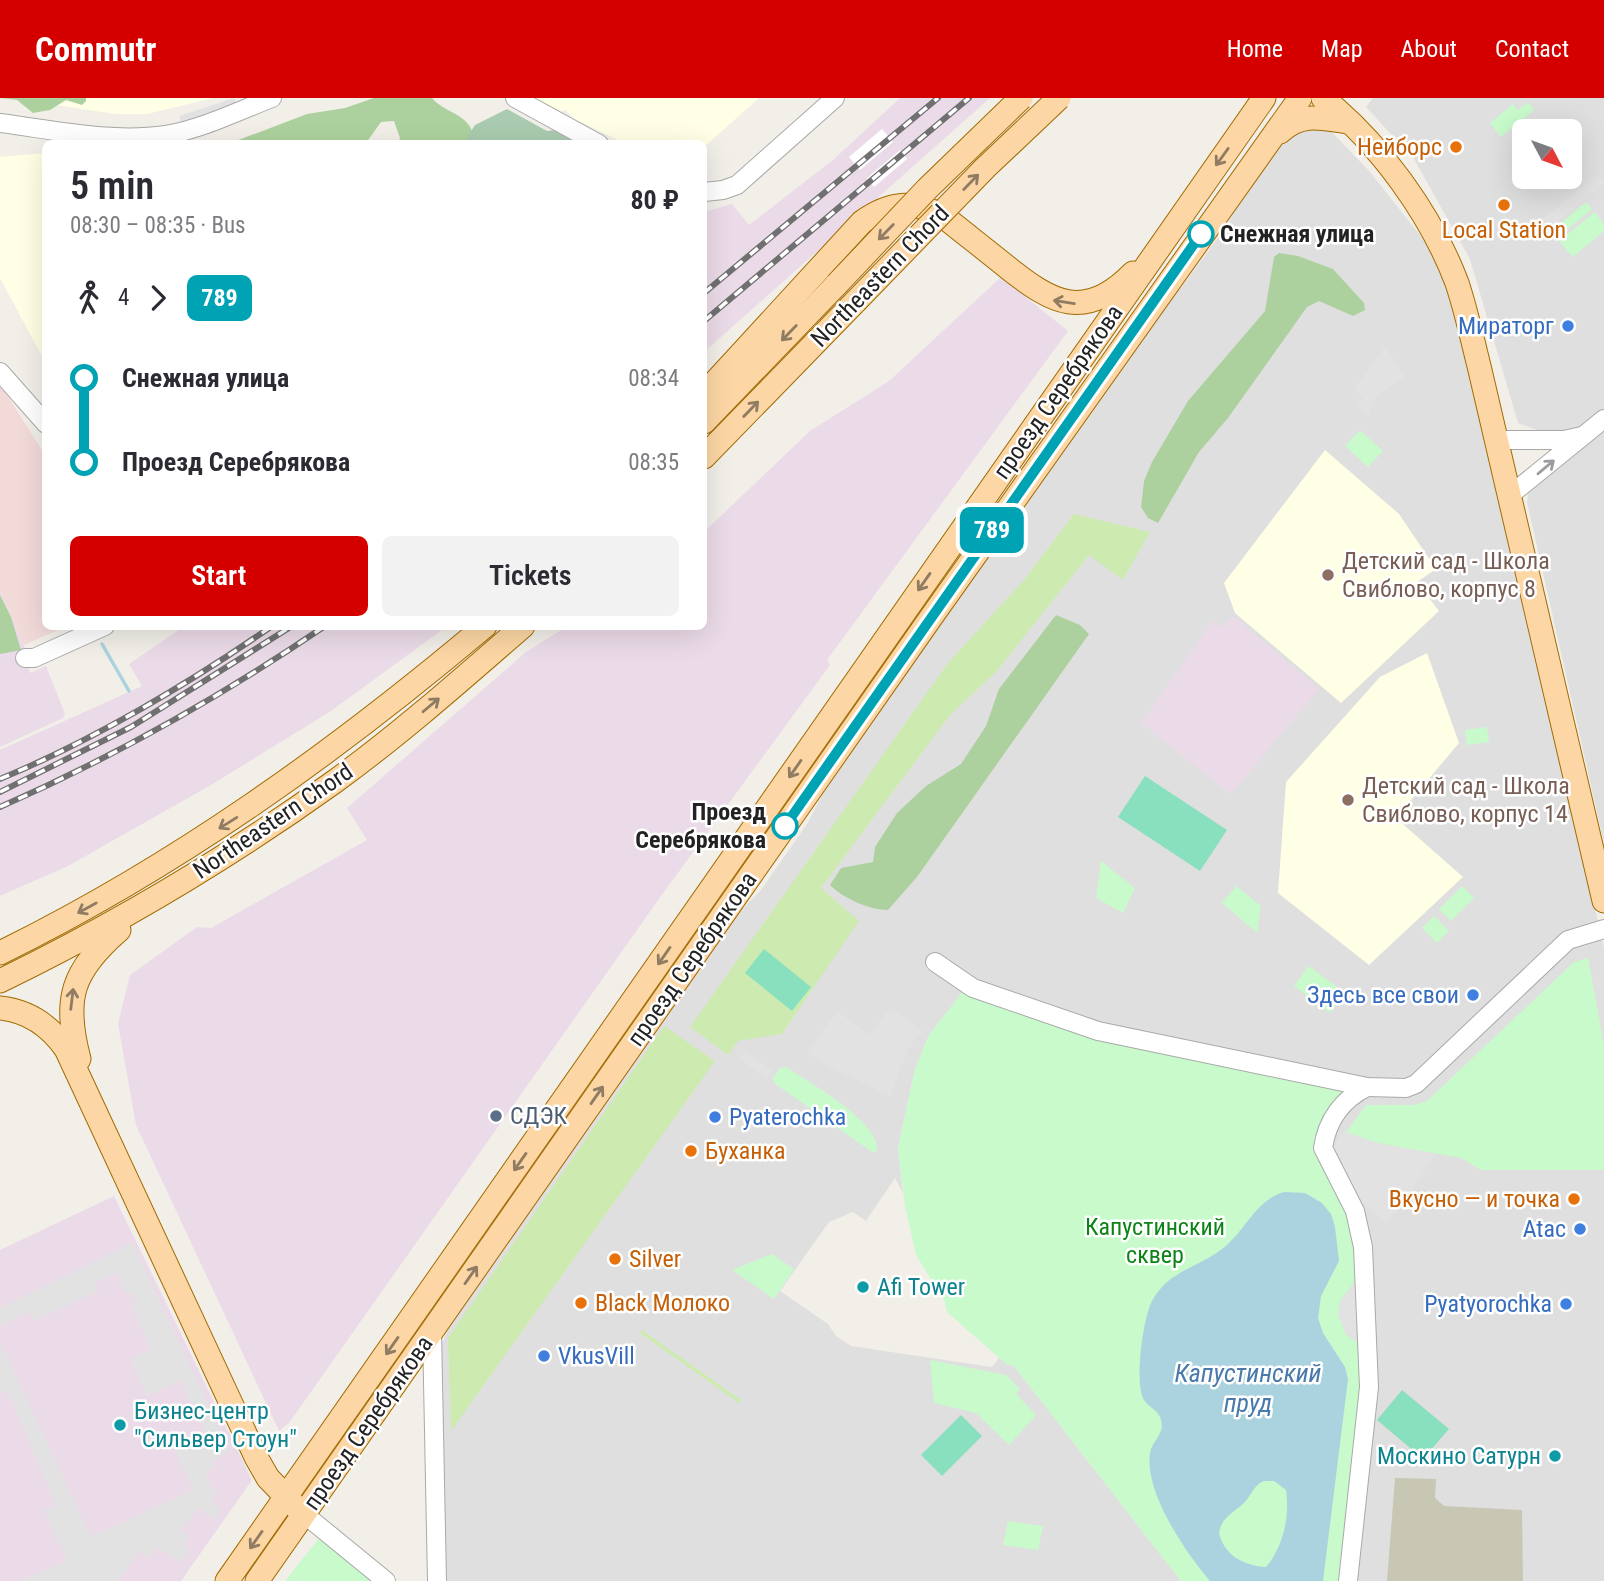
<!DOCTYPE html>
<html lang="en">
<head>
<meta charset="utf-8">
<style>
	:root { --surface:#fff; --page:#f2f2f3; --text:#2b2b33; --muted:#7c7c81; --accent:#d40000 }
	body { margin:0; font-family:"Roboto Condensed",sans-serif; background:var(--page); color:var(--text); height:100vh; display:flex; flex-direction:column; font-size:26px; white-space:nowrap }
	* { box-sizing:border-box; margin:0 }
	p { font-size:23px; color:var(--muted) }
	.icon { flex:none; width:38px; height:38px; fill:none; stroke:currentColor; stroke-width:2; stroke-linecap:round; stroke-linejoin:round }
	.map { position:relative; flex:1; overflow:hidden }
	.panel { position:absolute; left:42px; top:42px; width:665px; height:490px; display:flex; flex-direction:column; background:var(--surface); border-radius:10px; box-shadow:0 7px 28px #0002 }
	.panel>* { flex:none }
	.badge { padding:0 14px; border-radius:10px; font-size:24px; line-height:46px }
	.needle { width:46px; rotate:131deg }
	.buttons { position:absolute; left:1512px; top:21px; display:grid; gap:14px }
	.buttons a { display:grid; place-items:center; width:70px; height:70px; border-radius:10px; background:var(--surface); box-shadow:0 7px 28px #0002; font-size:35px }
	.map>.badge { position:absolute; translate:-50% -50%; box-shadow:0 0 0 4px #fff }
	.legs { display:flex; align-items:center; gap:10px; height:77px; padding:0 28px; font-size:23px }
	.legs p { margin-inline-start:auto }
	.headline { display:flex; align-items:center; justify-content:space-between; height:119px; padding:0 28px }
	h1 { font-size:38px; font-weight:600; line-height:52px }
	.button { display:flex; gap:14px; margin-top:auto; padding:14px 28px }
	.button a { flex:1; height:80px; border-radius:10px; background:var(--accent); color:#fff; font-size:28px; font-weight:600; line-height:80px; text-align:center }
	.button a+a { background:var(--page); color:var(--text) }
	ul { padding:0 28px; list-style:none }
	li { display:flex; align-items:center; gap:24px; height:84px; font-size:26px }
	li i { display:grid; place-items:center; width:10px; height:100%; margin:0 9px; background:currentColor }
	li i::after { content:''; width:18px; height:18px; margin:-9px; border:5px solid; border-radius:50%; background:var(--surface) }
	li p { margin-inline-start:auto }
	li:first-child i { background:linear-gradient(#0000 50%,currentColor 0) }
	li:last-child i { background:linear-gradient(currentColor 50%,#0000 0) }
	header { display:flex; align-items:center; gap:42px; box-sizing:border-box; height:98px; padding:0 35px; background:var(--accent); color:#fff }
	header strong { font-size:33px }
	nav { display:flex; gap:38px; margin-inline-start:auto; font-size:24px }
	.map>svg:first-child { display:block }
	.residential { fill:#e0dfdf; fill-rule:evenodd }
	.commercial { fill:#f2dad9 }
	.industrial { fill:#ebdbe8 }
	.education { fill:#ffffe5 }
	.construction { fill:#c7c7b4 }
	.grass { fill:#cdebb0 }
	.forest { fill:#add19e }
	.cemetery { fill:#aacbaf }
	.park { fill:#c8facc }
	.pitch { fill:#88e0be }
	.parking { fill:#e2e2e2 }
	.water { fill:#aad3df; fill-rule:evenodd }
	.pier { fill:#fff }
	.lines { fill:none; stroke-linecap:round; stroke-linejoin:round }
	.stream { stroke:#aad3df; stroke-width:3.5 }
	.minor-casing { stroke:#a9a9a9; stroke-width:20 }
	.major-casing { stroke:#a06b00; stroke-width:25 }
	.minor { stroke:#fff; stroke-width:18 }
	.major { stroke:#fcd6a4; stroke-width:23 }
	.rail-casing { stroke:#707070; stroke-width:6 }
	.rail { stroke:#fff; stroke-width:3.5; stroke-dasharray:10; stroke-linecap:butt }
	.major-bridge-casing { stroke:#a06b00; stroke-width:25; stroke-linecap:butt }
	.major-bridge { stroke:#fcd6a4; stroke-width:23 }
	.oneway { stroke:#8f7c63 }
	.oneway2 { stroke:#9c9c9c }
	.line-1-casing { stroke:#fff; stroke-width:16 }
	.line-1 { stroke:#00a3b4; stroke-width:10 }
	.food-dot { fill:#e8710a; stroke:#fff; stroke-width:2.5 }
	.stop-1-dot { fill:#fff; stroke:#00a3b4; stroke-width:3.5 }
	.shop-dot { fill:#3f7fe0; stroke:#fff; stroke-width:2.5 }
	.education-dot { fill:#8d6e63; stroke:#fff; stroke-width:2.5 }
	.service-dot { fill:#5c6f8a; stroke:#fff; stroke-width:2.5 }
	.culture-dot { fill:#0f9aa8; stroke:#fff; stroke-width:2.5 }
	.labels { text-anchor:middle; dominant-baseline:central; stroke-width:5; stroke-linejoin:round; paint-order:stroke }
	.food-label { font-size:24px; fill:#c56008; stroke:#fff; text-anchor:start }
	.stop-label { font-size:24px; font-weight:bold; fill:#222; stroke:#fff; text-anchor:start }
	.street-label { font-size:24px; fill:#222; stroke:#fff }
	.shop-label { font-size:24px; fill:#366cbe; stroke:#fff; text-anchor:end }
	.education-label { font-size:24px; fill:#785e54; stroke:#fff; text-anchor:start }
	.service-label { font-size:24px; fill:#4e5e75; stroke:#fff; text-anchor:start }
	.park-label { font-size:24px; fill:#0c8416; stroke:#fff }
	.culture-label { font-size:24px; fill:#0d838f; stroke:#fff; text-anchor:start }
	.water-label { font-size:26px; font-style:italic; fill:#4a7aab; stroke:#fff }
</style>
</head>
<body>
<header>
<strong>Commutr</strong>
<nav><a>Home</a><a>Map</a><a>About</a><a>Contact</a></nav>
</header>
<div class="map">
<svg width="1604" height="1483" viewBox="0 0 1604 1483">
	<rect width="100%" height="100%" fill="#f2efe9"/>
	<g class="residential">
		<path d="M1373,0H1604V314L1574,334H1542L1518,325L1470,161L1414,61L1366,9ZM1524,33H1570V79H1524Z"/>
		<path d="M1327,29L1370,74L1439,161L1462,234L1604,850V1483H1345L929,937L915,971L898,1050L903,1095L895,1080L866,1123L853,1114L829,1124L780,1193L828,1226L836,1238L851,1248L992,1269L999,1260L1014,1268L1181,1483H447L443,1448L441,1249L447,1232L736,818L761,792L807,726L823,695L1158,214L1182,189L1228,126L1244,94L1290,32ZM1020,1291L989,1326L976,1315Z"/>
		<polygon points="1604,327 1604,745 1527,404 1529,391"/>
	</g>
	<polygon class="commercial" points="0,286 45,357 46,528 65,529 24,547 0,493"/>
	<g class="industrial">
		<polygon points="900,0 990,0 704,254 704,114 732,106 749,127 833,62"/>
		<polygon points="1001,179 1068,233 827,562 830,567 661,798 289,1325 279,1333 136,1027 118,926 130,877 197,829 211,830 367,742 347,710 526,554 566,529 704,528 704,434 810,333 889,283"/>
		<polygon points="0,493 24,547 30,575 46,568 65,616 63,620 0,649"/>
		<polygon points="1233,518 1319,591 1231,696 1141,625 1213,523 1222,530"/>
		<polygon points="183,529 446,529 331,613 211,687 68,768 0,798 0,652 142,588 129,566"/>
		<polygon points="114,1098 252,1382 181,1483 0,1483 0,1152"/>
	</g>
	<g class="education">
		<polygon points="49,0 213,0 147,16 115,16 56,7"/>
		<polygon points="535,0 759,0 704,49 704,46 624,45 573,20 566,12 561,13"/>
		<polygon points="45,55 46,55 45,264 0,180 0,59"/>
		<polygon points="1325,352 1399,416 1436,471 1417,484 1439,513 1341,605 1235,515 1224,485"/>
		<polygon points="1427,555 1459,645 1396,720 1463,779 1369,867 1278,795 1286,684 1380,579"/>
	</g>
	<polygon class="construction" points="1395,1380 1436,1381 1435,1400 1444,1408 1522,1412 1523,1483 1387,1483"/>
	<g class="grass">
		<polygon points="1074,416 1150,434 1123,482 1089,457 996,574 950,617 821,790 859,823 782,936 738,943 728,957 690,929 948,565 1024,482"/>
		<polygon points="664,928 715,963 451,1333 448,1240"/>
		<polygon points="642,1232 741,1302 739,1305 640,1235"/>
	</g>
	<g class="forest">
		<polygon points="0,0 86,0 86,3 82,7 66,2 50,12 33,15 17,2"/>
		<path d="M374,0H432C447,17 468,14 474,39L468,45H398L400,40L394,23L381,24L366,45L228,46L307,16L345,10Z"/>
		<polygon points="1279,155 1298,158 1333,171 1364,205 1365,212 1353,218 1319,203 1307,209 1228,320 1199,354 1158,425 1148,420 1141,409 1144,383 1152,364 1188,303 1265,213 1274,159"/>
		<polygon points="0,497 11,519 21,552 0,556"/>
		<path d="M1056,517L1080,527L1089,536L917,779L888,812C869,812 843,800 830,787L841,770L873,764L875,749L897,715L926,688L961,666L986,628L999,591Z"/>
	</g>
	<polygon class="cemetery" points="507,11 547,33 557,32 582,46 463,46 475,27"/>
	<g class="park">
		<polygon points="1528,4 1534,12 1501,39 1490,25 1513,6 1518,12"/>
		<polygon points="1586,104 1592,111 1557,140 1551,133"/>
		<polygon points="1595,114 1604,126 1604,133 1573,159 1559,143"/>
		<polygon points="1360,332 1383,353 1368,369 1345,348"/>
		<polygon points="1487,629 1489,644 1467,647 1465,632"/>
		<polygon points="1101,763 1135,790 1123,815 1096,800"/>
		<polygon points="1236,788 1261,808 1257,835 1222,805"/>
		<polygon points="1462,788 1474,800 1451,823 1439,811"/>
		<polygon points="1434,818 1449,833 1437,845 1422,830"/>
		<polygon points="1588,860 1604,947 1604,1072 1481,1072 1461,1060 1377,1045 1346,1034 1366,1007 1414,1007 1427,1003 1574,864"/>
		<polygon points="1309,868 1345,895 1330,915 1294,888"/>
		<polygon points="963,893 1351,990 1322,1039 1344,1097 1360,1177 1340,1203 1364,1249 1345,1483 1181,1483 1014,1268 1006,1266 947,1214 945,1204 916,1157 905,1108 898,1050 915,971 929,937"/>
		<path d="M786,969C808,984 881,1024 877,1053L872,1054L774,985L773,980L780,970Z"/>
		<polygon points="772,1156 794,1171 774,1201 732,1172"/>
		<polygon points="930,1262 1006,1277 1020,1291 1016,1296 1036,1317 1009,1347 976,1315 934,1305"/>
		<polygon points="1008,1423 1043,1428 1038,1452 1003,1447"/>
		<polygon points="320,1439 372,1483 285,1483"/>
	</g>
	<g class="pitch">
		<polygon points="1145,678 1227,732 1200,773 1118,719"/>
		<polygon points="764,851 811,889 792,913 745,875"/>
		<polygon points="1402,1292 1449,1331 1423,1361 1377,1322"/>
		<polygon points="961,1317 982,1338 942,1378 921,1357"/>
	</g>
	<g class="parking">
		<polygon points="234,0 238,8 182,27 179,18"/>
		<polygon points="1598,76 1604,86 1547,132 1540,123"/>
		<polygon points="1385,248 1405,278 1377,298 1368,317 1357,308 1363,300 1354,292"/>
		<polygon points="890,910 922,932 908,952 890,998 827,968 807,954 837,913 870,937"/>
		<polygon points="745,953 772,972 766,980 739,961"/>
		<polygon points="1346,1034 1377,1045 1435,1056 1406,1102 1386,1126 1357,1100 1333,1051 1340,1036"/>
		<polygon points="132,1145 230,1353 211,1363 214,1369 205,1375 216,1395 210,1403 222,1411 214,1421 198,1410 181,1432 190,1439 184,1447 190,1451 180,1465 158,1449 150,1460 140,1453 118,1483 21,1483 67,1462 44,1412 56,1407 7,1292 0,1294 0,1244 91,1439 193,1392 175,1353 207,1338 181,1283 147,1298 130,1261 151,1251 131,1208 136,1205 131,1195 126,1196 116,1175 95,1185 98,1193 34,1223 29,1214 0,1227 0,1210"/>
		<polygon points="1360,1177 1364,1249 1346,1237 1338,1216 1340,1204"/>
	</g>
	<path class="water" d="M1284,1094L1305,1095L1322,1105L1331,1116L1335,1129L1339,1163L1321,1198L1318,1220L1323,1235L1345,1269L1348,1281L1323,1483H1210C1186,1455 1144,1394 1150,1355C1152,1342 1165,1337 1161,1322C1159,1312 1149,1310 1144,1302C1134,1286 1143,1220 1152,1203C1169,1171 1202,1169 1227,1147C1247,1129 1257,1102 1284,1094ZM1264,1383H1274L1286,1392C1290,1419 1283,1449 1266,1469C1244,1468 1224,1457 1219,1435C1222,1416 1238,1414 1248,1400C1253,1393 1255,1387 1264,1383Z"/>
	<g class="pier">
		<polygon points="882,31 893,44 860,72 849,59"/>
		<polygon points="900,52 907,61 874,89 867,80"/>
	</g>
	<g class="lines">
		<polyline class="stream" points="102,546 129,593"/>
		<g class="minor-casing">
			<g id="minor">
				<polyline points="515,0 599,46"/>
				<path d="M0,25C54,32 111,45 166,37C202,31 238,13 272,0"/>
				<polyline points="704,94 723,92 737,87 835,0"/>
				<polyline points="0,274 46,326"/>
				<polyline points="1496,342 1564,342 1582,338"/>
				<polyline points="1509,398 1604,321"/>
				<polyline points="25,560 34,560 105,528"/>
				<polyline points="935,864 973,890 1098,933 1367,989 1406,990 1416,986 1568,842 1604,831"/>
				<polyline points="432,1233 437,1483"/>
				<polyline points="304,1416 386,1483"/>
				<path d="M1348,1483L1369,1289L1363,1149L1355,1113L1323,1050C1327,1022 1343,1001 1367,989"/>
			</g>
		</g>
		<g class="major-casing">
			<g id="major">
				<path d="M1323,0C1380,46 1431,116 1457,185C1466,212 1472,240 1479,268L1604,803"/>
				<path d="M1280,34C1301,14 1321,20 1348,24"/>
				<path d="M704,296L862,124C890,104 912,102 943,118C964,135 986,152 1007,169C1052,205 1085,224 1133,175"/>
				<polyline points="704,324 837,186"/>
				<polyline points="704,359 856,203"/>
				<path d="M0,855C177,768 334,655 485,528"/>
				<path d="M0,883C117,826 228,760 334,684C400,636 461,582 523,528"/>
				<path d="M0,910C29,913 50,928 66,951L256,1359L268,1380L296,1409"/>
				<path d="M79,961C63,900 72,873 119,832"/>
				<polyline points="227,1483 1264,0"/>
				<polyline points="257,1483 932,518 1300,0"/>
			</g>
		</g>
		<use href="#minor" class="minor"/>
		<use href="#major" class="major"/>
		<g class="rail-casing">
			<g id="rail">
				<polyline points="704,195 938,0"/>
				<polyline points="704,223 969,0"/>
				<path d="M0,681C92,643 190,585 272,528"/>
				<polyline points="0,694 131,629 292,528"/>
				<path d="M0,709C114,659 222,598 325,528"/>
			</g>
		</g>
		<use href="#rail" class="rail"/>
		<g class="major-bridge-casing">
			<g id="major-bridge">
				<polyline points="837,186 927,91 1021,0"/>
				<polyline points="856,203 985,70 1059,0"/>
			</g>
		</g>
		<use href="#major-bridge" class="major-bridge"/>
	</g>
	<defs><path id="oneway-shaft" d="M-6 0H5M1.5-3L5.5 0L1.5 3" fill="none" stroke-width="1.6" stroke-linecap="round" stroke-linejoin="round" transform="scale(1.75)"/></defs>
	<g class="oneway">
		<use href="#oneway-shaft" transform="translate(1222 59) rotate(126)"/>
		<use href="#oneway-shaft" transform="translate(971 84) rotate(-46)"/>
		<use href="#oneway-shaft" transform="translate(886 134) rotate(134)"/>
		<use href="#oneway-shaft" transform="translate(1064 204) rotate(-171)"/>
		<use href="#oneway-shaft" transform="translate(789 235) rotate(134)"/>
		<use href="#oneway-shaft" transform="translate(751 311) rotate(-46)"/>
		<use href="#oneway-shaft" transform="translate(924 484) rotate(125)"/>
		<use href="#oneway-shaft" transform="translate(431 607) rotate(-40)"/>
		<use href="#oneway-shaft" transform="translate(795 671) rotate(125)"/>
		<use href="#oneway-shaft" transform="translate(228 725) rotate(148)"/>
		<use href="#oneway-shaft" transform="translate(87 810) rotate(151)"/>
		<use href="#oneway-shaft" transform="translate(664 858) rotate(125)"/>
		<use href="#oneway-shaft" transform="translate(72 901) rotate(-83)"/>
		<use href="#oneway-shaft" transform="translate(597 997) rotate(-55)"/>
		<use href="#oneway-shaft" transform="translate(520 1064) rotate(125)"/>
		<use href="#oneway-shaft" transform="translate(471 1177) rotate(-55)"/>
		<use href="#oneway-shaft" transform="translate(392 1248) rotate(125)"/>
		<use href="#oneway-shaft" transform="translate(256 1442) rotate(125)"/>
	</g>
	<use class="oneway2" href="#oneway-shaft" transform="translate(1546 369) rotate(-40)"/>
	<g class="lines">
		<g class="line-1-casing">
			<polyline id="line-1" points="785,728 1201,136"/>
		</g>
		<use href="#line-1" class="line-1"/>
	</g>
	<g class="food-dot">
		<circle cx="1456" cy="49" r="7"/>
		<circle cx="1504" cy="107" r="7"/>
		<circle cx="691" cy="1053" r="7"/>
		<circle cx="1574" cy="1101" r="7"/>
		<circle cx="615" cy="1161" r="7"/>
		<circle cx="581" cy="1205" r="7"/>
	</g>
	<g class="stop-1-dot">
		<circle cx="1201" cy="136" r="12"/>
		<circle cx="785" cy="728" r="12"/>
	</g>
	<g class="shop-dot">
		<circle cx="1568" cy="228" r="7"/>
		<circle cx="1473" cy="897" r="7"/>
		<circle cx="715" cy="1019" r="7"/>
		<circle cx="1580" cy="1131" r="7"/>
		<circle cx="1566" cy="1206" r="7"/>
		<circle cx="544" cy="1258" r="7"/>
	</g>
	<g class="education-dot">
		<circle cx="1328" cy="477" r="7"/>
		<circle cx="1348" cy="702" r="7"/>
	</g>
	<circle class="service-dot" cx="496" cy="1018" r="7"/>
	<g class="culture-dot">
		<circle cx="863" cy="1189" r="7"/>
		<circle cx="120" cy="1327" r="7"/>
		<circle cx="1555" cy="1358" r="7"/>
	</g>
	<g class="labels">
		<g class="food-label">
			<text x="1442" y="49" text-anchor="end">Нейборс</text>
			<text x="1504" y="132" text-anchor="middle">Local Station</text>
			<text x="705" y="1053">Буханка</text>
			<text x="1560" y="1101" text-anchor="end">Вкусно — и точка</text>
			<text x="629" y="1161">Silver</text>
			<text x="595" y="1205">Black Молоко</text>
		</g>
		<g class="stop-label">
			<text x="1220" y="136">Снежная улица</text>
			<text x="766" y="714" text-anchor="end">Проезд<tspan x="766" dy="28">Серебрякова</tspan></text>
		</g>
		<g class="street-label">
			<text transform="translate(880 178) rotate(-46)">Northeastern Chord</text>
			<text transform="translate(1058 294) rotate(-55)">проезд Серебрякова</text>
			<text transform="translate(273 723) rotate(-34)">Northeastern Chord</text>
			<text transform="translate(692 861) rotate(-55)">проезд Серебрякова</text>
			<text transform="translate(368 1325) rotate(-55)">проезд Серебрякова</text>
		</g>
		<g class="shop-label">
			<text x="1554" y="228">Мираторг</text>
			<text x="1459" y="897">Здесь все свои</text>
			<text x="729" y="1019" text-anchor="start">Pyaterochka</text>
			<text x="1566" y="1131">Atac</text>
			<text x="1552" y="1206">Pyatyorochka</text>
			<text x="558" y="1258" text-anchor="start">VkusVill</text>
		</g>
		<g class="education-label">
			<text x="1342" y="463">Детский сад - Школа<tspan x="1342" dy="28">Свиблово, корпус 8</tspan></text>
			<text x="1362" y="688">Детский сад - Школа<tspan x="1362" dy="28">Свиблово, корпус 14</tspan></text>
		</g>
		<g class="service-label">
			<text x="510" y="1018">СДЭК</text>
		</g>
		<g class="park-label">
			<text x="1155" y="1129">Капустинский<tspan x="1155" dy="28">сквер</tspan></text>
		</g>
		<g class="culture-label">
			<text x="877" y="1189">Afi Tower</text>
			<text x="134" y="1313">Бизнес-центр<tspan x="134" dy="28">"Сильвер Стоун"</tspan></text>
			<text x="1541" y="1358" text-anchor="end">Москино Сатурн</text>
		</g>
		<g class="water-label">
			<text x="1248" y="1275">Капустинский<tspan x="1248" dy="30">пруд</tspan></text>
		</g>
	</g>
</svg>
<div class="buttons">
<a><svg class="needle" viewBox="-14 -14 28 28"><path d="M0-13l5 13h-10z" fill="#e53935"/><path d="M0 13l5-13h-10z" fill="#7c7c81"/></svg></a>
</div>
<b class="badge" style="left:992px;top:432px;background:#00a3b4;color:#fff">789</b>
<section class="panel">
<div class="headline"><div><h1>5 min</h1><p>08:30 – 08:35 · Bus</p></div><b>80 ₽</b></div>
<div class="legs"><svg class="icon" aria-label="walk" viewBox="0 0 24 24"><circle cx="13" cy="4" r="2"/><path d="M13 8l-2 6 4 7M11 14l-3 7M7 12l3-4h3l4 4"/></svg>4<svg class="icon" aria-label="forward" viewBox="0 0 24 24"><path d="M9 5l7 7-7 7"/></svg><b class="badge" style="background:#00a3b4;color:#fff">789</b></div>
<ul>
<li><i style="color:#00a3b4"></i><b>Снежная улица</b><p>08:34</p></li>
<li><i style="color:#00a3b4"></i><b>Проезд Серебрякова</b><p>08:35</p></li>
</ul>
<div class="button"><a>Start</a><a>Tickets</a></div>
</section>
</div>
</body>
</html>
